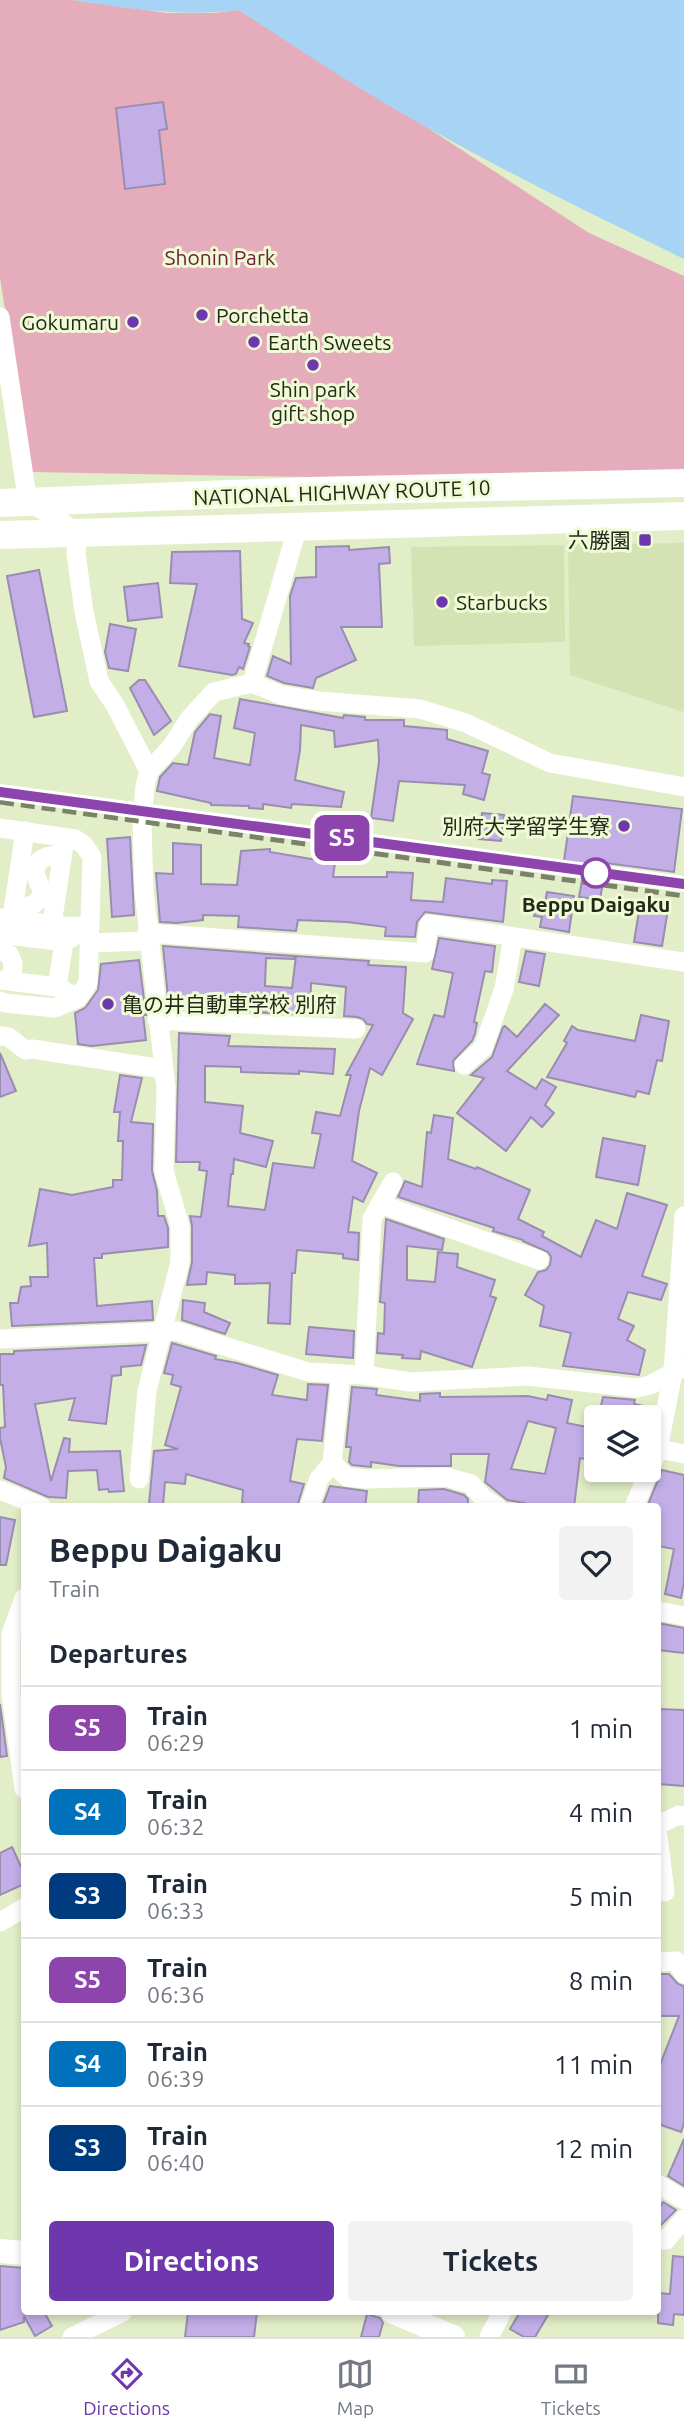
<!DOCTYPE html>
<html lang="en">
<head>
<meta charset="utf-8">
<style>
	:root { --surface:#fff; --page:#f2f2f3; --text:#1f2937; --muted:#747a83; --line:#e0e1e3; --accent:#6e37ad }
	body { margin:0; font-family:Ubuntu,"Noto Sans JP",sans-serif; background:var(--page); color:var(--text); height:100vh; display:flex; flex-direction:column; font-size:26px; white-space:nowrap }
	* { box-sizing:border-box; margin:0 }
	p { font-size:23px; color:var(--muted) }
	.icon { flex:none; width:38px; height:38px; fill:none; stroke:currentColor; stroke-width:2; stroke-linecap:round; stroke-linejoin:round }
	.map { position:relative; flex:1; overflow:hidden }
	.side { position:absolute; left:21px; top:1503px; width:640px; height:812px; display:flex; flex-direction:column; background:var(--surface); border-radius:7px; box-shadow:0 4px 10px #0003 }
	.side>* { flex:none }
	.badge { padding:0 14px; border-radius:10px; font-size:24px; line-height:46px }
	.tools { position:absolute; left:584px; top:1405px; display:grid; gap:14px }
	.tools a { display:grid; place-items:center; width:77px; height:77px; border-radius:7px; background:var(--surface); box-shadow:0 4px 10px #0003; font-size:35px }
	.map>.badge { position:absolute; translate:-50% -50%; box-shadow:0 0 0 4px #fff }
	h2 { padding:0 28px; font-size:26px; line-height:63px }
	.round { display:grid; place-items:center; flex:none; width:74px; height:74px; border-radius:7px; background:var(--page) }
	.headline { display:flex; align-items:center; justify-content:space-between; height:119px; padding:0 28px }
	h1 { font-size:33px; font-weight:600; line-height:52px }
	.cta { display:flex; gap:14px; margin-top:auto; padding:14px 28px }
	.cta a { flex:1; height:80px; border-radius:7px; background:var(--accent); color:#fff; font-size:28px; font-weight:600; line-height:80px; text-align:center }
	.cta a+a { background:var(--page); color:var(--text) }
	ul { padding:0; list-style:none }
	li { display:flex; align-items:center; gap:21px; height:84px; padding:0 28px; border-top:2px solid var(--line) }
	li div { flex:1 }
	li b { display:block; font-size:26px }
	li em { font-style:normal }
	li .badge { min-width:77px; font-weight:700; text-align:center }
	.menu { display:flex; justify-content:space-around; align-items:center; height:98px; border-top:2px solid var(--line); background:var(--surface); font-size:19px; color:var(--muted) }
	.menu a { display:grid; justify-items:center; gap:4px }
	.menu .current { color:var(--accent) }
	.map>svg:first-child { display:block }
	.built { fill:#d4e2b4 }
	.green { fill:#e5acbb }
	.water { fill:#a7d4f5 }
	.building { fill:#c3aee8; stroke:#998db0; stroke-width:2; fill-rule:evenodd }
	.lines { fill:none; stroke-linecap:round; stroke-linejoin:round }
	.minor { stroke:#fff; stroke-width:19 }
	.major { stroke:#fff; stroke-width:24 }
	.highway { stroke:#fff; stroke-width:28 }
	.rail { stroke:#7b8269; stroke-width:5; stroke-dasharray:14 7; stroke-linecap:butt }
	.line-casing { stroke:#fff; stroke-width:16 }
	.line { stroke:#8e44ad; stroke-width:10 }
	.poi-dot { fill:#6e37ad; stroke:#effbd4; stroke-width:2.5 }
	.stop-dot { fill:#fff; stroke:#8e44ad; stroke-width:3.5 }
	.labels { text-anchor:middle; dominant-baseline:central; stroke-width:6; stroke-linejoin:round; paint-order:stroke }
	.park-label { font-size:21px; fill:#6e203d; stroke:#effbd4 }
	.poi-label { font-size:21px; fill:#25291b; stroke:#effbd4; text-anchor:start }
	.street-label { font-size:21px; fill:#25291b; stroke:#effbd4 }
	.stop-label { font-size:21px; font-weight:bold; fill:#25291b; stroke:#effbd4 }
</style>
</head>
<body>
<div class="map">
<svg width="684" height="2337" viewBox="0 0 684 2337">
	<rect width="100%" height="100%" fill="#e2eec7"/>
	<g class="built">
		<polygon points="684,543 684,712 570,675 568,544"/>
		<polygon points="564,545 565,642 414,646 411,547"/>
	</g>
	<polygon class="green" points="0,0 73,0 167,13 214,13 239,10 428,128 589,233 684,276 684,484 31,472 0,278"/>
	<path class="water" d="M73,0H684V259C598,217 511,175 428,128C363,92 301,51 239,10C183,17 129,9 73,0Z"/>
	<g class="building">
		<polygon points="163,102 167,129 159,130 165,184 125,189 116,108"/>
		<polygon points="349,546 349,550 389,547 390,563 379,564 382,627 341,627 356,660 316,678 313,688 284,683 267,676 273,656 291,664 290,596 296,578 316,577 316,547"/>
		<polygon points="240,551 242,619 253,623 244,643 249,644 248,646 250,647 243,669 239,667 236,674 232,675 179,666 197,584 170,583 172,552"/>
		<polygon points="39,570 67,711 34,717 7,576"/>
		<polygon points="158,583 162,617 128,621 124,587"/>
		<polygon points="110,624 136,629 128,671 109,668 105,652"/>
		<polygon points="139,680 145,680 171,721 154,735 130,688"/>
		<polygon points="240,699 343,718 344,715 365,717 365,720 404,720 404,726 447,730 447,739 488,751 482,773 490,775 484,800 463,794 465,785 399,781 393,821 371,818 379,762 378,740 335,747 334,731 301,725 300,750 295,780 344,792 341,807 292,804 291,808 263,804 263,809 249,808 249,806 211,805 211,803 157,791 160,777 173,763 188,765 195,732 210,714 221,716 214,758 250,765 255,733 234,728"/>
		<polygon points="573,796 682,809 674,872 606,863 600,900 579,897 585,864 564,861"/>
		<polygon points="482,813 504,815 501,841 479,839"/>
		<polygon points="130,837 134,915 112,917 107,839"/>
		<polygon points="173,843 201,845 201,884 237,885 241,851 270,849 270,852 335,863 333,877 387,877 387,872 413,873 411,900 443,902 446,878 492,884 492,880 507,881 503,922 425,912 417,922 415,937 385,936 386,927 347,922 298,920 296,931 238,927 239,916 203,915 203,920 177,923 160,922 156,873 173,874"/>
		<polygon points="547,892 574,896 569,932 540,927 542,917 534,916 537,901 545,902"/>
		<polygon points="640,905 668,909 662,946 634,942"/>
		<polygon points="439,938 495,946 492,972 485,971 474,1022 477,1023 475,1034 472,1041 453,1061 454,1071 417,1064 434,1015 444,1017 453,973 432,969"/>
		<polygon points="163,946 294,956 294,959 266,958 265,986 292,988 296,956 369,961 368,965 406,967 403,1013 413,1019 382,1075 370,1068 359,1111 352,1161 377,1173 363,1202 353,1197 348,1232 359,1233 358,1260 343,1258 343,1254 297,1250 295,1273 292,1273 290,1324 268,1323 270,1283 235,1284 235,1275 207,1272 206,1284 187,1285 192,1262 192,1226 190,1216 201,1217 207,1171 199,1170 200,1162 176,1162 179,1033 230,1036 228,1046 335,1049 333,1074 299,1071 299,1074 241,1072 241,1067 205,1066 205,1102 243,1106 240,1133 273,1141 266,1167 234,1159 233,1174 231,1174 228,1206 265,1210 273,1163 314,1168 321,1134 312,1133 316,1112 340,1116 351,1075 346,1075 373,1025 367,1024 363,1019 357,1017 344,1016 346,987 311,983 310,1015 169,1008"/>
		<polygon points="526,951 545,954 539,986 519,982"/>
		<polygon points="139,960 146,1015 143,1015 146,1040 92,1046 78,1044 75,1013 85,1008 98,990 101,964"/>
		<polygon points="545,1004 559,1015 507,1071 536,1089 542,1079 556,1087 545,1105 554,1113 542,1127 531,1117 506,1151 457,1113 484,1078 471,1075 492,1057 503,1027 505,1026 517,1037"/>
		<polygon points="641,1015 669,1021 662,1061 657,1060 649,1094 637,1091 635,1097 547,1077 567,1043 564,1041 572,1026 578,1030 635,1041"/>
		<polygon points="0,1053 16,1091 0,1097"/>
		<polygon points="120,1075 142,1078 131,1122 153,1124 152,1171 157,1191 158,1216 164,1216 168,1228 168,1247 102,1254 102,1258 94,1258 97,1306 152,1301 153,1320 12,1326 10,1303 18,1303 21,1287 31,1286 30,1277 48,1277 47,1243 29,1246 40,1189 72,1195 113,1187 113,1180 122,1180 123,1141 118,1141 120,1112 114,1112"/>
		<polygon points="434,1115 453,1118 448,1159 476,1169 477,1167 530,1190 518,1219 544,1232 542,1236 581,1257 596,1220 617,1229 627,1193 667,1205 642,1276 667,1284 661,1300 628,1292 618,1319 634,1326 627,1340 645,1350 639,1375 563,1366 571,1333 540,1326 544,1306 525,1295 538,1272 546,1270 550,1265 551,1257 548,1252 523,1241 523,1240 493,1231 494,1228 398,1197 405,1181 422,1187 427,1132 431,1133"/>
		<polygon points="603,1138 645,1146 638,1185 596,1177"/>
		<polygon points="386,1219 444,1239 442,1250 407,1246 407,1280 435,1282 438,1252 458,1254 457,1267 495,1280 490,1296 496,1298 472,1367 421,1351 420,1359 402,1358 403,1355 377,1353 378,1333 384,1334 385,1303 380,1302"/>
		<polygon points="183,1300 205,1303 204,1312 230,1323 225,1334 182,1320"/>
		<polygon points="309,1327 354,1331 353,1358 306,1354"/>
		<polygon points="172,1343 216,1356 215,1359 237,1363 278,1375 272,1395 307,1400 308,1384 328,1385 322,1441 297,1439 290,1481 304,1484 297,1507 248,1507 248,1504 242,1503 243,1490 186,1474 185,1484 165,1482 163,1505 149,1504 154,1451 178,1449 165,1445 181,1387 171,1384 173,1375 164,1373"/>
		<polygon points="146,1345 141,1365 121,1367 121,1375 112,1376 106,1424 69,1420 75,1398 35,1404 51,1481 64,1438 70,1439 69,1452 120,1451 124,1491 109,1492 108,1489 99,1490 97,1470 68,1471 66,1498 48,1497 4,1478 6,1467 0,1438 0,1428 5,1427 3,1385 0,1385 0,1354 14,1354 14,1351"/>
		<path d="M352,1387L377,1389L376,1395L420,1401V1394L440,1393V1397L528,1396L547,1400L548,1395L572,1400L567,1423L597,1429V1462L580,1458L574,1507H525V1503L507,1500L485,1482L489,1454H451V1466H399L371,1462V1467L352,1465L349,1462L351,1447H346ZM528,1421L556,1428L545,1474L511,1469Z"/>
		<polygon points="603,1397 635,1400 634,1404 654,1408 652,1418 598,1418"/>
		<polygon points="662,1470 684,1475 684,1582 681,1598 665,1594 674,1549 658,1546 658,1507 647,1507"/>
		<polygon points="330,1486 367,1491 365,1507 322,1507"/>
		<polygon points="444,1489 464,1495 468,1499 468,1507 418,1507 419,1490"/>
		<polygon points="0,1517 15,1520 6,1565 0,1565"/>
		<polygon points="658,1623 684,1628 684,1653 658,1650"/>
		<polygon points="0,1704 7,1756 0,1757"/>
		<polygon points="658,1709 684,1710 684,1786 658,1784"/>
		<polygon points="12,1847 24,1873 24,1884 0,1895 0,1853"/>
		<polygon points="658,1974 669,1974 678,1984 684,1986 684,2123 681,2132 658,2124 658,2070 679,2016 659,2016"/>
		<polygon points="684,2139 684,2186 668,2176"/>
		<polygon points="663,2202 676,2210 658,2228 658,2210"/>
		<polygon points="673,2256 684,2257 684,2315 674,2314 673,2325 658,2323 658,2293 670,2294"/>
		<polygon points="0,2266 24,2268 24,2312 44,2312 52,2326 35,2336 24,2316 24,2322 0,2330"/>
		<polygon points="188,2312 257,2312 254,2337 185,2337"/>
		<polygon points="520,2312 539,2312 548,2315 535,2337 524,2337 510,2329"/>
		<polygon points="367,2314 380,2318 383,2323 379,2337 361,2337"/>
	</g>
	<g class="lines">
		<g class="minor">
			<polyline points="0,317 26,490 30,502 78,533 76,553 84,612 99,681 115,705 149,771 145,786 142,822 144,891 166,1087 164,1171 180,1226 180,1262 147,1391 139,1479"/>
			<polyline points="252,683 298,526"/>
			<polyline points="149,771 172,746 189,719 214,692 252,683 281,695 319,701 420,709 466,723 550,763 684,787"/>
			<polyline points="0,828 75,839 84,845 92,857 88,983 78,998 55,1008 5,1003 0,1001"/>
			<path d="M14,906C28,907 36,907 43,893C41,887 38,882 36,876C31,859 49,854 62,856"/>
			<polyline points="12,917 25,831"/>
			<polyline points="0,918 65,926 90,927"/>
			<polyline points="52,924 64,845"/>
			<polyline points="147,933 425,953 429,924 684,962"/>
			<polyline points="0,934 64,942"/>
			<polyline points="90,943 148,941"/>
			<polyline points="0,951 9,954 13,963 12,981"/>
			<polyline points="0,980 57,987 78,998"/>
			<polyline points="57,987 64,942 90,927"/>
			<polyline points="157,1020 356,1029"/>
			<polyline points="0,1036 9,1037 25,1050 32,1049 163,1069"/>
			<polyline points="464,1065 483,1048 504,989 513,937"/>
			<polyline points="380,1204 393,1182"/>
			<polyline points="0,1339 176,1331 308,1372 364,1375 410,1382 528,1376 637,1388 650,1385 684,1367"/>
			<polyline points="364,1375 372,1219 380,1204 539,1260"/>
			<polyline points="658,1449 684,1454"/>
			<polyline points="332,1463 347,1477 366,1479 446,1477 471,1484 483,1498 497,1507"/>
			<polyline points="0,1490 42,1507"/>
			<polyline points="309,1507 319,1479 332,1463 341,1374"/>
			<polyline points="634,1507 658,1449 673,1373 684,1216"/>
			<polyline points="24,1598 11,1634 11,1694 24,1789"/>
			<polyline points="658,1611 684,1616"/>
			<polyline points="658,1825 679,1815 684,1816"/>
			<polyline points="658,1836 665,1892"/>
			<polyline points="0,1922 24,1908"/>
			<polyline points="658,1962 676,1961 684,1974"/>
			<polyline points="658,2184 684,2200"/>
			<polyline points="658,2240 666,2240 684,2219"/>
			<polyline points="72,2337 123,2312"/>
			<polyline points="489,2337 502,2312"/>
		</g>
		<g class="major">
			<polyline points="0,2251 24,2253"/>
			<polyline points="393,2312 453,2337"/>
		</g>
		<g class="highway">
			<polyline points="0,503 309,491 684,483"/>
			<polyline points="0,535 684,516"/>
		</g>
		<g class="rail">
			<polyline points="0,792 291,831"/>
			<polyline points="0,802 684,896"/>
			<polyline points="492,859 684,884"/>
		</g>
	</g>
	<g class="lines">
		<g class="line-casing">
			<polyline id="line" points="0,792 684,884"/>
		</g>
		<use href="#line" class="line"/>
	</g>
	<g class="poi-dot">
		<circle cx="202" cy="315" r="7"/>
		<circle cx="133" cy="322" r="7"/>
		<circle cx="254" cy="342" r="7"/>
		<circle cx="313" cy="365" r="7"/>
		<rect x="638" y="533" width="14" height="14" rx="3.5"/>
		<circle cx="442" cy="602" r="7"/>
		<circle cx="624" cy="826" r="7"/>
		<circle cx="108" cy="1004" r="7"/>
	</g>
	<circle class="stop-dot" cx="596" cy="873" r="14"/>
	<g class="labels">
		<g class="park-label">
			<text x="220" y="257">Shonin Park</text>
		</g>
		<g class="poi-label">
			<text x="216" y="315">Porchetta</text>
			<text x="119" y="322" text-anchor="end">Gokumaru</text>
			<text x="268" y="342">Earth Sweets</text>
			<text x="313" y="389" text-anchor="middle">Shin park<tspan x="313" dy="24">gift shop</tspan></text>
			<text x="631" y="540" text-anchor="end">六勝園</text>
			<text x="456" y="602">Starbucks</text>
			<text x="610" y="826" text-anchor="end">別府大学留学生寮</text>
			<text x="122" y="1004">亀の井自動車学校 別府</text>
		</g>
		<g class="street-label">
			<text transform="translate(342 492) rotate(-2)">NATIONAL HIGHWAY ROUTE 10</text>
		</g>
		<g class="stop-label">
			<text x="596" y="904">Beppu Daigaku</text>
		</g>
	</g>
</svg>
<div class="tools">
<a><svg class="icon" aria-label="layers" viewBox="0 0 24 24"><path d="M12 4l9 5-9 5-9-5zM3 14l9 5 9-5"/></svg></a>
</div>
<b class="badge" style="left:342px;top:838px;background:#8e44ad;color:#fff">S5</b>
<section class="side">
<div class="headline"><div><h1>Beppu Daigaku</h1><p>Train</p></div><a class="round"><svg class="icon" aria-label="heart" viewBox="0 0 24 24"><path d="M12 20l-8-8c-3-5 5-10 8-4 3-6 11-1 8 4z"/></svg></a></div>
<h2>Departures</h2>
<ul>
<li><span class="badge" style="background:#8e44ad;color:#fff">S5</span><div><b>Train</b><p>06:29</p></div><em>1 min</em></li>
<li><span class="badge" style="background:#0072bc;color:#fff">S4</span><div><b>Train</b><p>06:32</p></div><em>4 min</em></li>
<li><span class="badge" style="background:#003b80;color:#fff">S3</span><div><b>Train</b><p>06:33</p></div><em>5 min</em></li>
<li><span class="badge" style="background:#8e44ad;color:#fff">S5</span><div><b>Train</b><p>06:36</p></div><em>8 min</em></li>
<li><span class="badge" style="background:#0072bc;color:#fff">S4</span><div><b>Train</b><p>06:39</p></div><em>11 min</em></li>
<li><span class="badge" style="background:#003b80;color:#fff">S3</span><div><b>Train</b><p>06:40</p></div><em>12 min</em></li>
</ul>
<div class="cta"><a>Directions</a><a>Tickets</a></div>
</section>
</div>
<nav class="menu">
<a class="current"><svg class="icon" aria-label="directions" viewBox="0 0 24 24"><path d="M12 3l9 9-9 9-9-9zM9 14v-3h6M13 9l2 2-2 2"/></svg>Directions</a>
<a><svg class="icon" aria-label="map" viewBox="0 0 24 24"><path d="M3 6l6-2 6 2 6-2v14l-6 2-6-2-6 2zM9 4v14M15 6v14"/></svg>Map</a>
<a><svg class="icon" aria-label="tickets" viewBox="0 0 24 24"><path d="M3 7h18v10H3zM15 7v10"/></svg>Tickets</a>
</nav>
</body>
</html>
